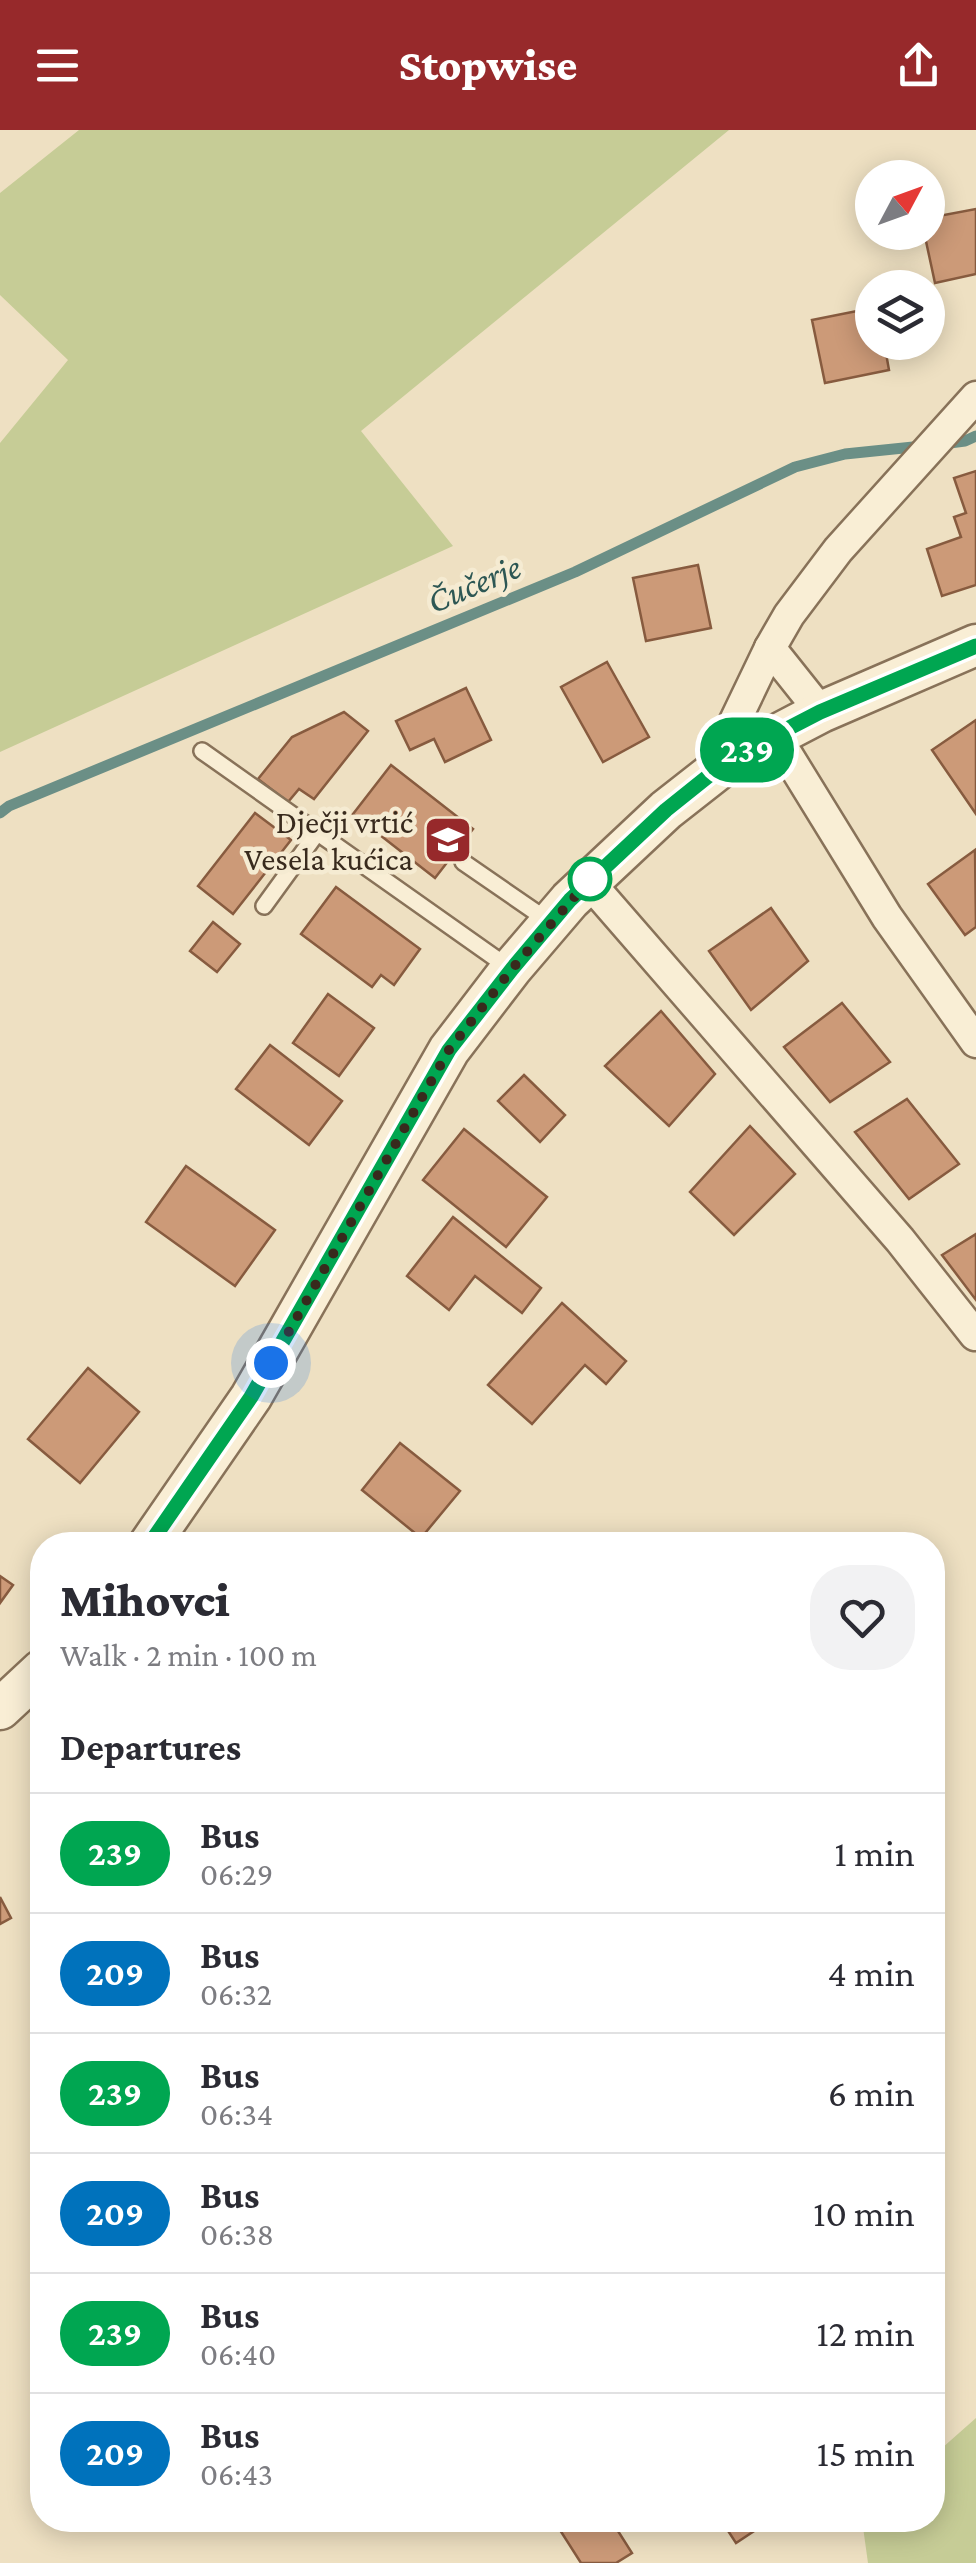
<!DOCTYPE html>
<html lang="en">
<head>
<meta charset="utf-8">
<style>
	:root { --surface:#fff; --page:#f2f2f3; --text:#2b2b33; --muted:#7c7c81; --line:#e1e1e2; --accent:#97292b }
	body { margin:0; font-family:"Crimson Pro",serif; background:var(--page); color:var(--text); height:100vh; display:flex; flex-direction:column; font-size:38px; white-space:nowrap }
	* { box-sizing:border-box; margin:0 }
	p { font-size:32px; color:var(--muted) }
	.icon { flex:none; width:55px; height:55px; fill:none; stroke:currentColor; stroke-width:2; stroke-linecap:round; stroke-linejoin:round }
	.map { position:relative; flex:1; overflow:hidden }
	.sheet { position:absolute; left:30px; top:1402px; width:915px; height:1000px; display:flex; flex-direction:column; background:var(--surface); border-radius:40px; box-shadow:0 5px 25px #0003 }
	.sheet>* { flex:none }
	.badge { padding:0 20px; border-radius:32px; font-size:35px; line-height:65px }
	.needle { width:65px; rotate:49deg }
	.fabs { position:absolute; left:855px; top:30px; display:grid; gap:20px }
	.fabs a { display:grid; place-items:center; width:90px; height:90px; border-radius:50%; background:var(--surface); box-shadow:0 5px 25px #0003; font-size:50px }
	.you { position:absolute; width:50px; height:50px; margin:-25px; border:8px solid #fff; border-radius:50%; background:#1a73e8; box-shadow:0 0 0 15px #1a73e833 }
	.map>.badge { position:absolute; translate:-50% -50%; box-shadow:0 0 0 5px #fff }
	h2 { padding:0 30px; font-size:38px; line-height:90px }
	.round { display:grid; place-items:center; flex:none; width:105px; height:105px; border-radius:40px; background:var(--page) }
	.headline { display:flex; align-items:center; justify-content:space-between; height:170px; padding:0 30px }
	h1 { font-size:48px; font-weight:800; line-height:75px }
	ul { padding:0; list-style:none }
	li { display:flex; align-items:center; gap:30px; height:120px; padding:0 30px; border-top:2px solid var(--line) }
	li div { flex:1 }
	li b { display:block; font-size:38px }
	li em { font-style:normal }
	li .badge { min-width:110px; font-weight:700; text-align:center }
	header { display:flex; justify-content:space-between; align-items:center; height:130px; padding:0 30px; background:var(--accent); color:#fff; font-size:45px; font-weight:800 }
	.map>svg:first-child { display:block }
	.green { fill:#c6cc96 }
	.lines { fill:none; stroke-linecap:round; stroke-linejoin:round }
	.stream { stroke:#6b8f86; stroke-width:11 }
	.building { fill:#cc9a78; stroke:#875b3f; stroke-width:2.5 }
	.service-casing { stroke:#887259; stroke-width:20 }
	.minor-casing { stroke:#887259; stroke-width:35 }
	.tertiary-casing { stroke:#887259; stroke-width:45 }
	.service { stroke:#f9eed5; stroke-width:15 }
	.minor { stroke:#f9eed5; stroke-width:30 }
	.tertiary { stroke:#f9eed5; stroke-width:40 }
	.line-casing { stroke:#fff; stroke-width:22 }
	.line { stroke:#00a651; stroke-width:15 }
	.walk { stroke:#382a1d; stroke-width:10; stroke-dasharray:0 18 }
	.stop-dot { fill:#fff; stroke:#00a651; stroke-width:5 }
	.labels { text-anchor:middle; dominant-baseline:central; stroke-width:9; stroke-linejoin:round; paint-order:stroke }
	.poi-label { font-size:32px; fill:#382a1d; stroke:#f5ebd2; text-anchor:end }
	.water-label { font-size:35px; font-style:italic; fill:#2d5754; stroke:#f5ebd2 }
</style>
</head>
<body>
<header><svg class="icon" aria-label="menu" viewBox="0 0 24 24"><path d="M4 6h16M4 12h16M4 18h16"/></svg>Stopwise<svg class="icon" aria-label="share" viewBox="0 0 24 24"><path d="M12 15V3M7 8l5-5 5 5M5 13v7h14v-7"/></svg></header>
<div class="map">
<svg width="976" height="2433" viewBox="0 0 976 2433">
	<rect width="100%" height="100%" fill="#eee0c2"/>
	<g class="green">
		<polygon points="79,0 729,0 361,301 453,416 0,622 0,313 68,230 0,165 0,63"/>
		<polygon points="976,2288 976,2433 868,2433 862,2390 932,2390 933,2326"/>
	</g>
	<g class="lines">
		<g class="stream">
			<polyline points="942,314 965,311 976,306"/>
			<polyline points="0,683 9,676 575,442 795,337 845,324 923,316"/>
		</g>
	</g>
	<g class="building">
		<polygon points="976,79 976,144 935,153 924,102 928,102 928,88"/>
		<polygon points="872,178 872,212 884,212 889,240 825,253 812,190"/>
		<polygon points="976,341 976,455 942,466 927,419 961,407 954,387 966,383 954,348"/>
		<polygon points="698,435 711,498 646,511 633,448"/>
		<polygon points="607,532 649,607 603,632 561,557"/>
		<polygon points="466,558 491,610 445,632 434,609 410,620 396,591"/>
		<polygon points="344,582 368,601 314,669 299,659 288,672 258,649 292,607"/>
		<polygon points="976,590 976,684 932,620"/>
		<polygon points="391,635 473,699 435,748 353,684"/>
		<polygon points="255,683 291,710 233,784 198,756"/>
		<polygon points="975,720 976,797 965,805 928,754"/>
		<polygon points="336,757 420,819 394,855 381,845 372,857 301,804"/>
		<polygon points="771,778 808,831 751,880 709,821"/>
		<polygon points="213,792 240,814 217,842 190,821"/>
		<polygon points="328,864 374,898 339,946 293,913"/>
		<polygon points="842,873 890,932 830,972 784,917"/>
		<polygon points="661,881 715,944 669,996 605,936"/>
		<polygon points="270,915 342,971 309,1015 236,959"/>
		<polygon points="524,945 565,985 540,1012 498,971"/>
		<polygon points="907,969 959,1034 909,1069 855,1002"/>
		<polygon points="750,996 795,1044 734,1105 690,1062"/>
		<polygon points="464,999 547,1067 506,1117 423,1050"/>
		<polygon points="186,1036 275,1100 235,1156 146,1092"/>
		<polygon points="453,1087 541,1158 522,1183 475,1146 449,1180 407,1146"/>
		<polygon points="976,1104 976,1170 942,1125"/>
		<polygon points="562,1173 626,1231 606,1254 585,1235 532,1294 488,1255"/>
		<polygon points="88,1238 139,1282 80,1353 28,1309"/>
		<polygon points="400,1313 460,1361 421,1408 362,1360"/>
		<polygon points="0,1446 13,1455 0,1473"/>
		<polygon points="0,1767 11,1788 0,1794"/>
		<polygon points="575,2390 611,2390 632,2423 616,2433 581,2433 560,2400"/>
		<polygon points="721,2390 771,2390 736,2413"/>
	</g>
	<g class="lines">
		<g class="service-casing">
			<g id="service">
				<polyline points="202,621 508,837"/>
				<polyline points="463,732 550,792"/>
				<polyline points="264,776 317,703"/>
			</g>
		</g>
		<g class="minor-casing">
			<g id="minor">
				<polyline points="770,518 821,582"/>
				<polyline points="775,605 887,787 976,912"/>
				<polyline points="731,629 734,593 770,518 789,485 838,420 976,267"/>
				<polyline points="588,751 900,1110 975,1205"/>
			</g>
		</g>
		<g class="tertiary-casing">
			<g id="tertiary">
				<polyline points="149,1415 251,1267 449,920 511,839 570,770 666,680 731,629 821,582 976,515"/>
				<polyline points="0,1579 42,1540"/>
			</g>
		</g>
		<use href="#service" class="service"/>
		<use href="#minor" class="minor"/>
		<use href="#tertiary" class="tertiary"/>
	</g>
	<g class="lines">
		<g class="line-casing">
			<polyline id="line" points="149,1415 251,1267 449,920 512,839 570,770 666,680 731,628 820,582 976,516"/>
		</g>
		<use href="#line" class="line"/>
		<polyline class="walk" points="271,1233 449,920 512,839 590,749"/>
	</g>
	<defs>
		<g id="school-square" transform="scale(2.5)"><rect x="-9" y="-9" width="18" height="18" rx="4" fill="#97292b" stroke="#f5ebd2"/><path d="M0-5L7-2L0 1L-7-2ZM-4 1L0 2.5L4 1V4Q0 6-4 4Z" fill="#fff"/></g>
	</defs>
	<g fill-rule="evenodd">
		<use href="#school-square" x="448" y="710"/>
	</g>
	<circle class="stop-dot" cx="590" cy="749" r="20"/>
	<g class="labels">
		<g class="poi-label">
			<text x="413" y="692">Dječji vrtić<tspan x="413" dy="37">Vesela kućica</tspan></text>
		</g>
		<g class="water-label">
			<text transform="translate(474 454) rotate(-23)">Čučerje</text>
		</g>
	</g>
</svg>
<div class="fabs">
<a><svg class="needle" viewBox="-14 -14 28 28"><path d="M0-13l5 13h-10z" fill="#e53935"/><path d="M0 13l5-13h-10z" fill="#7c7c81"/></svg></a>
<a><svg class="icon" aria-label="layers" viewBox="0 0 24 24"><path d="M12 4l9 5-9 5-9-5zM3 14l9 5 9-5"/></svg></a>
</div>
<div class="you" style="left:271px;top:1233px"></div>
<b class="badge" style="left:747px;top:620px;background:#00a651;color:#fff">239</b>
<section class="sheet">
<div class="headline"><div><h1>Mihovci</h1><p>Walk · 2 min · 100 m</p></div><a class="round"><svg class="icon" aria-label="heart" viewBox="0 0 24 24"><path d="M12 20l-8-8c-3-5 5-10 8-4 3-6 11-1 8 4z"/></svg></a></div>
<h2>Departures</h2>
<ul>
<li><span class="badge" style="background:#00a651;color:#fff">239</span><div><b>Bus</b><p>06:29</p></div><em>1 min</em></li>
<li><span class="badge" style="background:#0072bc;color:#fff">209</span><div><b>Bus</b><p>06:32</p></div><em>4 min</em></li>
<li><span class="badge" style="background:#00a651;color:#fff">239</span><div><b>Bus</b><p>06:34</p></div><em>6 min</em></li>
<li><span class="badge" style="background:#0072bc;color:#fff">209</span><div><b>Bus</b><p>06:38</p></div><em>10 min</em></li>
<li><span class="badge" style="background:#00a651;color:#fff">239</span><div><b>Bus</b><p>06:40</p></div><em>12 min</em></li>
<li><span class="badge" style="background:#0072bc;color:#fff">209</span><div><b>Bus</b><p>06:43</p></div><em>15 min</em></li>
</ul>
</section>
</div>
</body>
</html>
